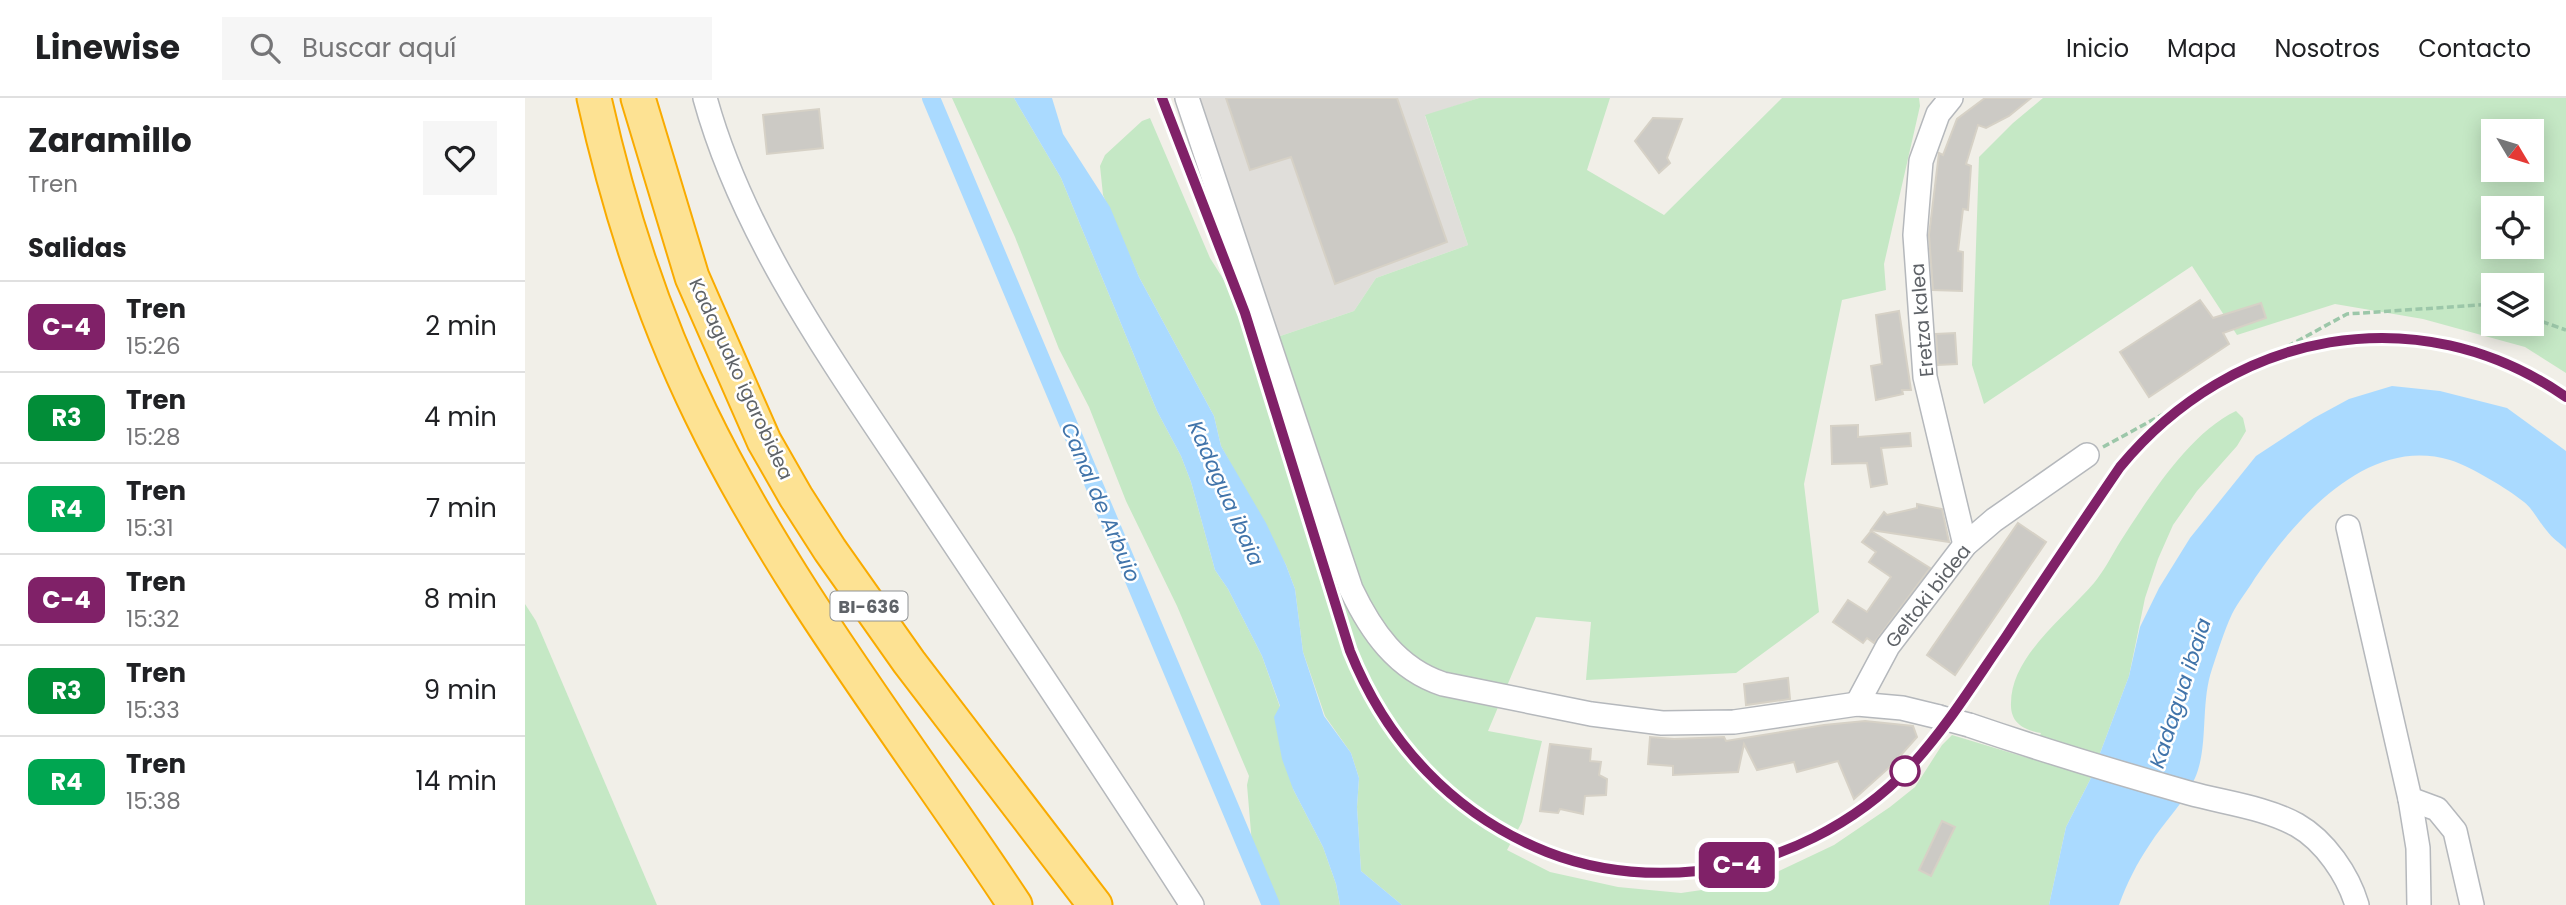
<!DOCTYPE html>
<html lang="es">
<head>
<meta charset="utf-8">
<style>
	:root { --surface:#fff; --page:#f6f6f6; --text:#202124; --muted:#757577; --line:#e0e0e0 }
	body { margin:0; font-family:Poppins,sans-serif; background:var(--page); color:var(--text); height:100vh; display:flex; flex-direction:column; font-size:26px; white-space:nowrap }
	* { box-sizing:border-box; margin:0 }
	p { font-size:23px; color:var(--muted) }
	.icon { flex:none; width:38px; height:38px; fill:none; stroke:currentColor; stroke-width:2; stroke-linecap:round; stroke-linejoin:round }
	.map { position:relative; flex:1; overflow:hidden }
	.side { display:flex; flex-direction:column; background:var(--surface); width:525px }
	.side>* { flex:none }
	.badge { padding:0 14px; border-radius:10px; font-size:24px; line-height:46px }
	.needle { width:46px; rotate:128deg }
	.fabs { position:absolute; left:1956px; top:21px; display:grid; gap:14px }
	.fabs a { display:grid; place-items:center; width:63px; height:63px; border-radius:0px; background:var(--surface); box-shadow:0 4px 18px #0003; font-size:35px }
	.map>.badge { position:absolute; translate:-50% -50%; box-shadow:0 0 0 4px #fff }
	h2 { padding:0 28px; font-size:26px; line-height:63px }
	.round { display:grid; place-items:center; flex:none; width:74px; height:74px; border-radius:0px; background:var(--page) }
	.summary { display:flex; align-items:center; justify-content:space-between; height:119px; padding:0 28px }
	h1 { font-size:33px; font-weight:700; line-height:52px }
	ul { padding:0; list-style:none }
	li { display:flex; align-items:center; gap:21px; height:91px; padding:0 28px; border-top:2px solid var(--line) }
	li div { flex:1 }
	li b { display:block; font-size:26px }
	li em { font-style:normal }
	li .badge { min-width:77px; font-weight:700; text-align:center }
	header { display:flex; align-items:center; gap:42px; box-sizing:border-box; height:98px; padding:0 35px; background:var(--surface); border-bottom:2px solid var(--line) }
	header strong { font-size:33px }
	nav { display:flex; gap:38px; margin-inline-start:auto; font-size:24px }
	.search { width:490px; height:63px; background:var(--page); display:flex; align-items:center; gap:18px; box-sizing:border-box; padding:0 24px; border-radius:0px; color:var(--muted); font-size:26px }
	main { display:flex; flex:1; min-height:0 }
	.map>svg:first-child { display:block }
	.industrial { fill:#e0deda }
	.green { fill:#c5e8c5; fill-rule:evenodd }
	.water { fill:#aadaff }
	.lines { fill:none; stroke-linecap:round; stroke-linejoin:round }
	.canal { stroke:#aadaff; stroke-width:18 }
	.building { fill:#cccac5; stroke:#d6d1c6; stroke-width:2 }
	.minor-casing { stroke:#b5b8bc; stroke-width:26 }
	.highway-casing { stroke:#f9ab00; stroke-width:37 }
	.path { stroke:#9cc7a9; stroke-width:3.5; stroke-dasharray:7 3.5; stroke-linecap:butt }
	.minor { stroke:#fff; stroke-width:23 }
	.highway { stroke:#fde293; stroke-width:33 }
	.rail-casing { stroke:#b6b7b8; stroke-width:8 }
	.rail { stroke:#fff; stroke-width:5; stroke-dasharray:16; stroke-linecap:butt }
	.minor-bridge-casing { stroke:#b5b8bc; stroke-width:26; stroke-linecap:butt }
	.minor-bridge { stroke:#fff; stroke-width:23 }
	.line-casing { stroke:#fff; stroke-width:16 }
	.line { stroke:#802168; stroke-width:10 }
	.stop-dot { fill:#fff; stroke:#802168; stroke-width:3.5 }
	.labels { text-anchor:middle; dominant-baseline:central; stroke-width:5; stroke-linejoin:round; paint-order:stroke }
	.shield { fill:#fff; stroke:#8f9295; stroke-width:2 }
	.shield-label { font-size:18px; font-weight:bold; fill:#5f6368 }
	.street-label { font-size:19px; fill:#5f6368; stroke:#fff }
	.water-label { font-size:21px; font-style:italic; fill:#4174aa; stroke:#fff }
</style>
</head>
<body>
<header>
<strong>Linewise</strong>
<div class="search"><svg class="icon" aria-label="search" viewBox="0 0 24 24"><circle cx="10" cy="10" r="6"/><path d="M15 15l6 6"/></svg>Buscar aquí</div>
<nav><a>Inicio</a><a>Mapa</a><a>Nosotros</a><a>Contacto</a></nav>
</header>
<main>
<section class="side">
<div class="summary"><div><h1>Zaramillo</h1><p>Tren</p></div><a class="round"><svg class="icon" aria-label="heart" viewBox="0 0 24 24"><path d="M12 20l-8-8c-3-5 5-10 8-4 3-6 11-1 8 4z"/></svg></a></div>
<h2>Salidas</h2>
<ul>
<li><span class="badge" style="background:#802168;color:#fff">C-4</span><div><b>Tren</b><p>15:26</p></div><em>2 min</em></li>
<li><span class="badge" style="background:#028d38;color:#fff">R3</span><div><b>Tren</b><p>15:28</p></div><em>4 min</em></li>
<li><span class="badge" style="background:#00a651;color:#fff">R4</span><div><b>Tren</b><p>15:31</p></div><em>7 min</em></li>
<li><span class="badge" style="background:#802168;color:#fff">C-4</span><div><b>Tren</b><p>15:32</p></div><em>8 min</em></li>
<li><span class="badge" style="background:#028d38;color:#fff">R3</span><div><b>Tren</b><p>15:33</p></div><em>9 min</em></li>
<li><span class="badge" style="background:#00a651;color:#fff">R4</span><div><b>Tren</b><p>15:38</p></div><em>14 min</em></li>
</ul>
</section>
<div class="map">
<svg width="2041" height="807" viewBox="0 0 2041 807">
	<rect width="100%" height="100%" fill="#f1efe8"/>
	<polygon class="industrial" points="654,0 954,0 900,18 943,147 851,180 829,213 738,244"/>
	<g class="green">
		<polygon points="427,0 489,0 536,80 632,313 656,358 666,384 690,472 703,491 737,558 755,609 768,691 798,749 811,786 815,807 753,807 727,746 722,687 724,678 652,508 601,403 564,309 534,251 490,139"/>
		<path d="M954,0H1085L1062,72L1139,117L1257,0H1394L1395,8L1359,166L1361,192L1317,202L1279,386L1294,514L1211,575L1061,582L1066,524L1011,519L963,633L1017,643L997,724L982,752L1025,774L1093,789L1156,795L1211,787L1248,776L1309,747L1365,709L1390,689L1417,647L1427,637L1503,660L1516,635C1499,632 1485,625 1486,605C1486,558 1541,518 1569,485C1579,473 1587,457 1595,444C1623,401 1663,336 1711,313L1718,320L1721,333L1712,348L1672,393L1648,427L1633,461L1620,500L1604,578L1565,682L1541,729L1524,807H877L836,773L832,709L834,680L826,655L800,618L778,554L770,491L761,467L696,348L689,318L614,179L578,97L575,68L580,57L617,23L625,20L685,160L738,244L829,213L851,180L943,147L900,17Z"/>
		<path d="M1518,0H2041V275L2000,249L1898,221L1810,206L1712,237L1667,168L1459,306L1447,267L1454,59L1488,25ZM1969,33H2007V72H1969ZM1969,110H2007V149H1969ZM1969,187H2007V226H1969Z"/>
		<polygon points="0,506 11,523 132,807 0,807"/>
	</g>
	<g class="water">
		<polygon points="489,0 527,0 538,36 585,109 614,179 689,318 696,348 741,425 761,467 770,491 778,554 799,618 826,655 834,680 832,709 836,773 877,807 815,807 811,786 798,749 768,691 757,661 749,619 755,608 737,558 703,491 690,472 666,384 656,358 632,313 536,80"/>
		<path d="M1867,288L1915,293L1982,310L2041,353V451C2035,445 2027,440 2022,433C2014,424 2008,411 1999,404C1983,391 1945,368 1925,362C1843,337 1771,420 1730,480C1723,492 1713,504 1707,516C1699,533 1693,553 1687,571C1675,606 1684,648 1670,680C1660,704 1639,724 1625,746C1612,765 1602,785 1594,807H1524L1541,729L1565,682L1604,578L1615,529L1634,490L1665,440L1731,358L1789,320L1824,301Z"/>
	</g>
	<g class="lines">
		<polyline class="canal" points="406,0 746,807"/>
	</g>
	<g class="building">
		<polygon points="701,0 872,0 922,144 810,186 766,59 725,72"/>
		<polygon points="1460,0 1506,0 1484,18 1461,30 1453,27 1441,66 1446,68 1443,112 1438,111 1433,153 1438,154 1437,193 1408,192 1404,137 1414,55 1418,57 1432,21"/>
		<polygon points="294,11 298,50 242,56 238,17"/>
		<polygon points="1128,20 1157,21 1142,60 1145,65 1134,75 1110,43"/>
		<polygon points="1675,202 1688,220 1736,205 1741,220 1698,235 1704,246 1624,299 1595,254"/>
		<polygon points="1374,213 1386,292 1377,292 1378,296 1351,302 1346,268 1357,266 1351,217"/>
		<polygon points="1430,235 1432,266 1413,267 1411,236"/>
		<polygon points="1333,327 1333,339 1385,335 1386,348 1356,350 1362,386 1346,389 1342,365 1307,366 1306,328"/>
		<polygon points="1392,406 1417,411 1424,444 1346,432 1359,414 1362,417 1392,410"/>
		<polygon points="1493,425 1521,444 1430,577 1402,557"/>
		<polygon points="1346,433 1405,470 1349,545 1342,540 1338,545 1308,524 1323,502 1342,514 1366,479 1344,464 1351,454 1337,444"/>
		<polygon points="1263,580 1265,601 1221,607 1219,586"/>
		<polygon points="1340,623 1388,628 1392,639 1368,666 1329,701 1313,663 1272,674 1269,664 1232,672 1219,646 1213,674 1148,677 1148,668 1123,666 1125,639 1149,641 1199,639 1201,643 1299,627"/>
		<polygon points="1025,646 1066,651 1065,663 1076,664 1074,677 1082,681 1081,697 1060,698 1058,716 1035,711 1033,715 1015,713"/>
		<polygon points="1417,723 1430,729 1406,778 1394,772"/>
	</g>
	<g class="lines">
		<g class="minor-casing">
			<g id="minor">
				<path d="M180,0C219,142 313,271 394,393C485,530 578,668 667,807"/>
				<path d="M662,0L826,491C846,533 872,571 918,586L1066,616L1137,625L1209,624L1332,606L1377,610L1414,619"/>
				<polyline points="1426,0 1413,16 1396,63 1390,137 1400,279 1440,447"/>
				<polyline points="1823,429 1885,701 1912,711 1930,733 1947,807"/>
				<polyline points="1332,606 1363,548 1440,447 1469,422 1562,357"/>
				<path d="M1444,627C1517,652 1590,674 1664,695C1700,705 1739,709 1772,727C1800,743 1823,777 1832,807"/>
				<polyline points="1885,701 1893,750 1894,807"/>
			</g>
		</g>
		<g class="highway-casing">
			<g id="highway">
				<path d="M69,0C93,108 127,216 176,316C261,491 383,645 490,807"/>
				<polyline points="113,0 167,179 239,343 271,399 305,452 384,564 570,807"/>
			</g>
		</g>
		<g class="path">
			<polyline points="2007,220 2041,232"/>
			<polyline points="1578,349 1822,216 1969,206"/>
		</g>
		<use href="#minor" class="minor"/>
		<use href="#highway" class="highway"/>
		<g class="rail-casing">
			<path id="rail" d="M638,0L720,215L816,526C835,584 862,636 906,679C1026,798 1220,805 1351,700C1399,661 1433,608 1467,558C1510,495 1552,432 1595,369C1708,232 1893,196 2041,299"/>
		</g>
		<use href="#rail" class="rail"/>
		<g class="minor-bridge-casing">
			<polyline id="minor-bridge" points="1414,619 1444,627"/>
		</g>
		<use href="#minor-bridge" class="minor-bridge"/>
	</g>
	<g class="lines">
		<g class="line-casing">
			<path id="line" d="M637,0L720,215L825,553C862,645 929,717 1022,754C1070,773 1122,778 1173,773C1253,766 1331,726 1386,668C1422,629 1450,583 1480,540C1518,483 1556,426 1595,369C1707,233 1893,196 2041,299"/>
		</g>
		<use href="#line" class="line"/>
	</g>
	<circle class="stop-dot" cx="1380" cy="673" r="14"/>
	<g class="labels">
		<rect class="shield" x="305.5" y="493.5" width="77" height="29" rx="5"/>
		<g class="shield-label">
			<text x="344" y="508">BI-636</text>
		</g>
		<g class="street-label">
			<text transform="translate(1397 222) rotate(-95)">Eretza kalea</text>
			<text transform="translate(216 281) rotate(65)">Kadaguako igarobidea</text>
			<text transform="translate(1403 498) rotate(-52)">Geltoki bidea</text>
		</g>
		<g class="water-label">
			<text transform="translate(701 395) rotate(66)">Kadagua ibaia</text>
			<text transform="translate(576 404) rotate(67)">Canal de Arbuio</text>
			<text transform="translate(1655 595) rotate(-72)">Kadagua ibaia</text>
		</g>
	</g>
</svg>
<div class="fabs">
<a><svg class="needle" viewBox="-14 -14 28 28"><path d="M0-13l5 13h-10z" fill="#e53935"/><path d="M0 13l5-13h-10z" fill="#757577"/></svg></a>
<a><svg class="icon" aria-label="locate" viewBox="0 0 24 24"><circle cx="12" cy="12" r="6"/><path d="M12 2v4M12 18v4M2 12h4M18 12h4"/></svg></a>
<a><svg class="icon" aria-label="layers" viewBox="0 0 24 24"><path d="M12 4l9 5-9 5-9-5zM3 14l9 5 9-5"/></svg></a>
</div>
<b class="badge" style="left:1212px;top:767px;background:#802168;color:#fff">C-4</b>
</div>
</main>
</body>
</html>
